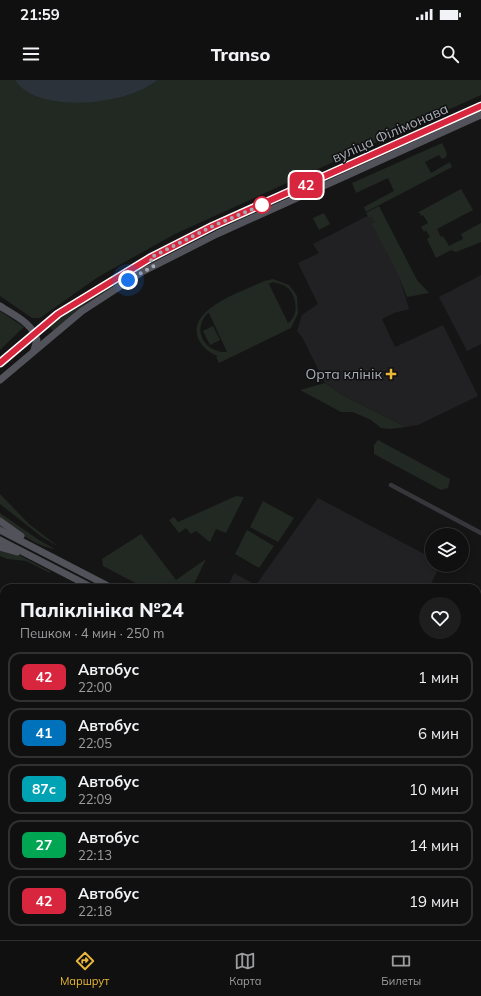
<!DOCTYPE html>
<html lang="ru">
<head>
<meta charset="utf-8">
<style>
	:root { --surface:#101010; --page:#1e1e1e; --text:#f1f3f6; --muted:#9c9d9f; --line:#303030; --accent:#ebb838 }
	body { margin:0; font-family:Mulish,sans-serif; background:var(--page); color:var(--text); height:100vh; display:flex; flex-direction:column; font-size:15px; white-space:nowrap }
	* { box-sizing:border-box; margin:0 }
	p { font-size:13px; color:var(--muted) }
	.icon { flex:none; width:22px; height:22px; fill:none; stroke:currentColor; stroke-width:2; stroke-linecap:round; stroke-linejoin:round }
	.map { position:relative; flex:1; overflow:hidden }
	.sheet { position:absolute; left:0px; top:504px; width:481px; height:356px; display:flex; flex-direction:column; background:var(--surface); border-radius:12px 12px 0 0; box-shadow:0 2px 6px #0003,0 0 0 1px var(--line) }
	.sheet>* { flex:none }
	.badge { padding:0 8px; border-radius:6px; font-size:14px; line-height:26px }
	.buttons { position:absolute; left:425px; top:448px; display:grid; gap:8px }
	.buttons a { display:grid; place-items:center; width:44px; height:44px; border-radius:50%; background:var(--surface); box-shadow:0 2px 6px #0003,0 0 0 1px var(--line); font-size:20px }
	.you { position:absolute; width:20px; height:20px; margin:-10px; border:3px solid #fff; border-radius:50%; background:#1a73e8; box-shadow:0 0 0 6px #1a73e833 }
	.map>.badge { position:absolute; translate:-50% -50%; box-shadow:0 0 0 2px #fff }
	.round { display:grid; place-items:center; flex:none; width:42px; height:42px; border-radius:21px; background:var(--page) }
	.overview { display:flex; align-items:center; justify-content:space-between; height:68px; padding:0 20px }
	h1 { font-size:19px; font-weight:800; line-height:30px }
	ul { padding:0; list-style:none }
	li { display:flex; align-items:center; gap:12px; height:50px; margin:0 8px 6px; padding:0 12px; border:2px solid var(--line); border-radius:12px }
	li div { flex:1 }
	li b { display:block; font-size:15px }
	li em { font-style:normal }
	li .badge { min-width:44px; font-weight:700; text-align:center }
	.status { display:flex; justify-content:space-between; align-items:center; height:28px; padding:0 20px; background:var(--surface); direction:ltr }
	.status svg { height:11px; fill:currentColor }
	header { display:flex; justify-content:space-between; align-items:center; height:52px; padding:0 20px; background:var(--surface); font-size:18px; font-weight:800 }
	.tabs { display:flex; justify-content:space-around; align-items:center; height:56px; border-top:1px solid var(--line); background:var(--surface); font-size:11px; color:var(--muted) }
	.tabs a { display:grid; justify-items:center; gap:2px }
	.tabs .current { color:var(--accent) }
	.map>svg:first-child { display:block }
	.built { fill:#212123 }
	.green { fill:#212922; fill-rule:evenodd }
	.water { fill:#2b323a }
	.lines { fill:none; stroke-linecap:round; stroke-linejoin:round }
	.minor { stroke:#36363b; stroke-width:4.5 }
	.tertiary { stroke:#36363b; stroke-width:5.5 }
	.secondary { stroke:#44454b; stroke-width:6 }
	.primary { stroke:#52535a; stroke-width:7 }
	.line-casing { stroke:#fff; stroke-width:9 }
	.line { stroke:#d7263d; stroke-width:6 }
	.walk { stroke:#a7abb6; stroke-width:4; stroke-dasharray:0 7.2 }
	.stop-dot { fill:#fff; stroke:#d7263d; stroke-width:2 }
	.poi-dot { fill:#ebb838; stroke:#101011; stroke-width:1.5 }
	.labels { text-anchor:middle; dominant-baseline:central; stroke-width:3; stroke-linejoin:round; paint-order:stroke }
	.street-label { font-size:14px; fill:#a7abb6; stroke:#101011 }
	.poi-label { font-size:14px; fill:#a7abb6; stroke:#101011; text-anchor:end }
</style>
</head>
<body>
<div class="status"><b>21:59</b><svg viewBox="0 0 49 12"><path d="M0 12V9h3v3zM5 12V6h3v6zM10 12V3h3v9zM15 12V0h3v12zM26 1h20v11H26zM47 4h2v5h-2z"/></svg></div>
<header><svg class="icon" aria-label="menu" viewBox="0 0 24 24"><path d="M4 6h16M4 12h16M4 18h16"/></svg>Transo<svg class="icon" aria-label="search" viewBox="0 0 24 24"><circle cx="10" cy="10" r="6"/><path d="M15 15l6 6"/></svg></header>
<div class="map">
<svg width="481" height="860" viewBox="0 0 481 860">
	<rect width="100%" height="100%" fill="#151516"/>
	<g class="built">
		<polygon points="379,130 409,229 394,233 382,239 395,267 443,245 478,316 418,345 406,347 342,315 325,303 302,257 297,251 302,235 318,224 298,183 319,173 313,164"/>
		<polygon points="481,195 481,264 467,271 439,217"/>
		<polygon points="318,418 432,478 432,485 440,485 429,508 227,508 234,493 256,505"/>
		<polygon points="481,581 481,686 477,684 477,585"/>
		<polygon points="477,728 481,730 481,860 385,860 378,856 477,856"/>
		<polygon points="0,808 4,811 4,856 79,856 77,860 0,860"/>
	</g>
	<g class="green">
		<polygon points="0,0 481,0 481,15 175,154 98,197 40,238 32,238 0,216"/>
		<polygon points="442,63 447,73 446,77 442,79 439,75 425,82 431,93 450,82 452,87 366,132 364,127 394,111 388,98 356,113 352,103"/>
		<polygon points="461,109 473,130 437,149 441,157 443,156 449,166 463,159 461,154 481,143 481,162 456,172 451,170 436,178 427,159 430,157 426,150 424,152 421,147 428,143 423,135 421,136 420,133 417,133"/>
		<polygon points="379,126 417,200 429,213 407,217 397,192 372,144 375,142 372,137 369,138 366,133"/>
		<polygon points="324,133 330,144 319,150 313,138"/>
		<polygon points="137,189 138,191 87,223 53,251 50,247 65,235"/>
		<path d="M273,199L289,205L297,216L298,233L291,248L219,283L216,277L218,276C209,273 202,267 198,258C187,228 244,211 264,201ZM273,202C278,203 284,205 288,208C297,217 299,236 288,243L269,204ZM208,233H209L227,272C205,273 191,250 208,233Z"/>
		<polygon points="0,231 24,247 0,270"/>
		<polygon points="213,246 220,260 210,265 203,251"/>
		<polygon points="325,303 342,315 406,347 390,349 381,348 371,340 353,332 341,332 300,310"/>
		<polygon points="378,360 450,399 448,408 441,410 374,374 374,365"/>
		<polygon points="0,414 29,444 59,467 42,457 0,424"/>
		<polygon points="236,416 244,417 226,453 216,449 210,462 196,451 191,454 186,448 179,453 169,440 174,437 178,442"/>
		<polygon points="263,421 294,438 278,462 250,447"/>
		<path d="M0,433L39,460L55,469C34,466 16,450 0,437Z"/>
		<polygon points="247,450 274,466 259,488 235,474"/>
		<polygon points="141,454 176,500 206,479 192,508 145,508 103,486 102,479"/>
		<polygon points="0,470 19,475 51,492 50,493 26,481 7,479 0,476"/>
		<polygon points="478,758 481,760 481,805 477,803"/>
	</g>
	<path class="water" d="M15,0H157C129,25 37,35 15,0Z"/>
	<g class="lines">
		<polyline class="minor" points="391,405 481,453"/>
		<g class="tertiary">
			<polyline points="477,541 481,533"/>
			<polyline points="477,557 481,549"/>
			<polyline points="0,792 4,794"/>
			<polyline points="118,856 125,860"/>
		</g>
		<polyline class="secondary" points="312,860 314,856"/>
		<g class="primary">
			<path d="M0,226C13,235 33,243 37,260L34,270"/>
			<polyline points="0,283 58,234 150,178 213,146 481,26"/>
			<polyline points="0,300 82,231 142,192 217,154 481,35"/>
			<polyline points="0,441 21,456"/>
			<polyline points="0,450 112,508"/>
			<polyline points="0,460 93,508"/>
			<polyline points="0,467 17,472"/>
			<polyline points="477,704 481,706"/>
			<polyline points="477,713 481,715"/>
		</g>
	</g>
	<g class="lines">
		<g class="line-casing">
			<polyline id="line" points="0,283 58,234 150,178 213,146 481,26"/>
		</g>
		<use href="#line" class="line"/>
		<polyline class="walk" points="128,200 154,186 150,178 213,146 262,125"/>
	</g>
	<circle class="stop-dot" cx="262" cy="125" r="8"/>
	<path class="poi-dot" d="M389 288h4v4h4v4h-4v4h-4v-4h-4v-4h4z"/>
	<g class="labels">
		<g class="street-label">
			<text transform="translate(390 53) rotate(-24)">вуліца Філімонава</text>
		</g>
		<g class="poi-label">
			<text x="382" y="294">Орта клінік</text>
		</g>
	</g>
</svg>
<div class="buttons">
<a><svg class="icon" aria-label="layers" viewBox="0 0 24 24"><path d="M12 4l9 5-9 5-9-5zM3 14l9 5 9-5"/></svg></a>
</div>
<div class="you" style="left:128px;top:200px"></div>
<b class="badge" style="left:306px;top:105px;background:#d7263d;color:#fff">42</b>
<section class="sheet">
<div class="overview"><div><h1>Паліклініка №24</h1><p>Пешком · 4 мин · 250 m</p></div><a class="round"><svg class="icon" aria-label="heart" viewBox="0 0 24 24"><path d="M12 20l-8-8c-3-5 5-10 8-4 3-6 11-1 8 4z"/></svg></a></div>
<ul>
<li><span class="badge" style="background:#d7263d;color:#fff">42</span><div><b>Автобус</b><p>22:00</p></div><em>1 мин</em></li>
<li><span class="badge" style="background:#0072bc;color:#fff">41</span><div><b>Автобус</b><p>22:05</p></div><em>6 мин</em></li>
<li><span class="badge" style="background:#00a3b4;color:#fff">87с</span><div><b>Автобус</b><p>22:09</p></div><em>10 мин</em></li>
<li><span class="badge" style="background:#00a651;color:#fff">27</span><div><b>Автобус</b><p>22:13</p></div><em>14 мин</em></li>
<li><span class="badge" style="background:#d7263d;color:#fff">42</span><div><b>Автобус</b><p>22:18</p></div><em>19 мин</em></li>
</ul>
</section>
</div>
<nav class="tabs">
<a class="current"><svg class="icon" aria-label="directions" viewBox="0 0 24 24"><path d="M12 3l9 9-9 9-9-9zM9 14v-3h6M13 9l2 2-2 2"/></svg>Маршрут</a>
<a><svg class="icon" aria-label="map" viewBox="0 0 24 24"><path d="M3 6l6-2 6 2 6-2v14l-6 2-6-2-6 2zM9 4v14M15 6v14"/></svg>Карта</a>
<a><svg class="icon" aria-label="tickets" viewBox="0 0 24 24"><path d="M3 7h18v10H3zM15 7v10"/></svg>Билеты</a>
</nav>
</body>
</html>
